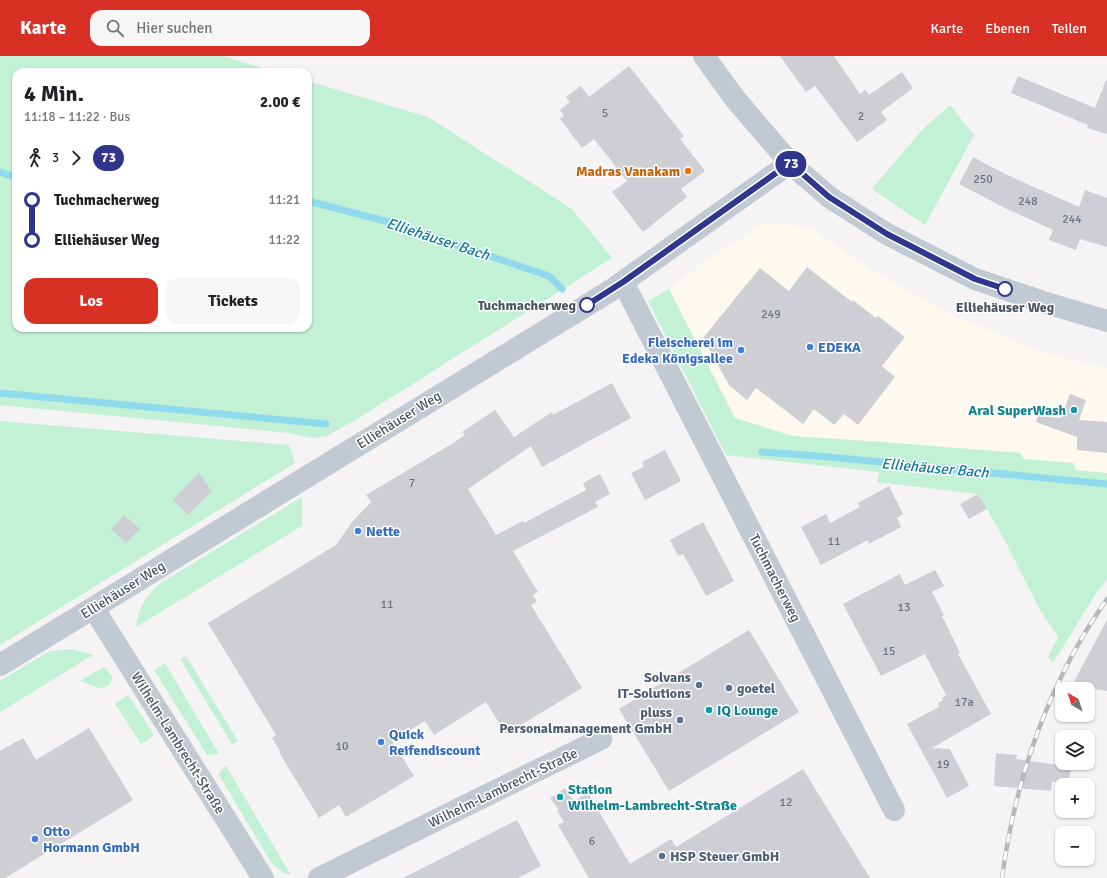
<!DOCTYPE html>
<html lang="de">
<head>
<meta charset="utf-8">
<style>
	:root { --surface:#fff; --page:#f6f6f6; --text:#202124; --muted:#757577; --accent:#d93025 }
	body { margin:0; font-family:Signika,sans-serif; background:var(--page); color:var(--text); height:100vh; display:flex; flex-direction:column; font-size:15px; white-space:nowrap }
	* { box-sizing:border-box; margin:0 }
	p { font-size:13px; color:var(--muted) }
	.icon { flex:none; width:22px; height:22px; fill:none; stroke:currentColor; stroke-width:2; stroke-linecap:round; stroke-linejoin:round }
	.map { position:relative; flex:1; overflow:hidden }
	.panel { position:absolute; left:12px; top:12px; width:300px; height:264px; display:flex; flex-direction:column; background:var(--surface); border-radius:12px; box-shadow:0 1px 3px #0004 }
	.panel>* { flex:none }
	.badge { padding:0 8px; border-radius:13px; font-size:14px; line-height:26px }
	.needle { width:26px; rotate:321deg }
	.fabs { position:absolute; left:1055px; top:626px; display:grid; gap:8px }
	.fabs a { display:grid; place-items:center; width:40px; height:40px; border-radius:8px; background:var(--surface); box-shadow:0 1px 3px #0004; font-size:20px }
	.map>.badge { position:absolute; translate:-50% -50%; box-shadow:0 0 0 2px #fff }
	.legs { display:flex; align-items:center; gap:6px; height:44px; padding:0 12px; font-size:13px }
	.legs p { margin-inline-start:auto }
	.head { display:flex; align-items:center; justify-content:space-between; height:68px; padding:0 12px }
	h1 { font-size:22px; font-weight:700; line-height:30px }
	.action { display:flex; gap:8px; margin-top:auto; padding:8px 12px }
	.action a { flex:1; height:46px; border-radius:12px; background:var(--accent); color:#fff; font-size:16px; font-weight:700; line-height:46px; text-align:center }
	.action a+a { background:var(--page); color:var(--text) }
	ul { padding:0 12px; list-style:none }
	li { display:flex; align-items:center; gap:14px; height:40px; font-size:15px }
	li i { display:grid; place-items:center; width:6px; height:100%; margin:0 5px; background:currentColor }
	li i::after { content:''; width:10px; height:10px; margin:-5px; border:3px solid; border-radius:50%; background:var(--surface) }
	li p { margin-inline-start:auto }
	li:first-child i { background:linear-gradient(#0000 50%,currentColor 0) }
	li:last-child i { background:linear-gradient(currentColor 50%,#0000 0) }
	header { display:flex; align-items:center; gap:24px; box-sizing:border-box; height:56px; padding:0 20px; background:var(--accent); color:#fff }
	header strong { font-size:19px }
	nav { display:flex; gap:22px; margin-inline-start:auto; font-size:14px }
	.search { width:280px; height:36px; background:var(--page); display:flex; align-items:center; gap:10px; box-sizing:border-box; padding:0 14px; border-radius:12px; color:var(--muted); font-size:15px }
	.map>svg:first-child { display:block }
	.commercial { fill:#fdf9ef }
	.green { fill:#c3f1d5 }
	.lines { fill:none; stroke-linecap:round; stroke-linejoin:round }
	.stream { stroke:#90daee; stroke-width:7 }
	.building { fill:#cdcfd5 }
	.minor { stroke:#c1cad2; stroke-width:22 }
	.rail-casing { stroke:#b5b8bd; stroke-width:4.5 }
	.rail { stroke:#fff; stroke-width:3; stroke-dasharray:9; stroke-linecap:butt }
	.line-1-casing { stroke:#fff; stroke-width:9 }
	.line-1 { stroke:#31368d; stroke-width:6 }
	.food-dot { fill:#e8710a; stroke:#fff; stroke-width:1.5 }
	.stop-1-dot { fill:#fff; stroke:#31368d; stroke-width:2 }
	.shop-dot { fill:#3f7fe0; stroke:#fff; stroke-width:1.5 }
	.culture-dot { fill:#0f9aa8; stroke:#fff; stroke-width:1.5 }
	.service-dot { fill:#5c6f8a; stroke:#fff; stroke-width:1.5 }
	.labels { text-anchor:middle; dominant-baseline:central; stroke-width:3; stroke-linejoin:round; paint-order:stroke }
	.number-label { font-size:12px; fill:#6b747e }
	.food-label { font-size:14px; font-weight:bold; fill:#c56008; stroke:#fff; text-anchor:end }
	.stop-label { font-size:14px; font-weight:bold; fill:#4a5661; stroke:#fff; text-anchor:end }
	.shop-label { font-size:14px; font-weight:bold; fill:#366cbe; stroke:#fff; text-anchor:start }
	.culture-label { font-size:14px; font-weight:bold; fill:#0d838f; stroke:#fff; text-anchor:start }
	.street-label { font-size:14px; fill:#4a5661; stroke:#fff }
	.service-label { font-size:14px; font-weight:bold; fill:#4e5e75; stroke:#fff; text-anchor:end }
	.water-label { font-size:15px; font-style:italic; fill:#0c7c9b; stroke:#fff }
</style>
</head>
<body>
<header>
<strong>Karte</strong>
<div class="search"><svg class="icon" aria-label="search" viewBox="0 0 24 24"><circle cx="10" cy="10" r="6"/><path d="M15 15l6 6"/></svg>Hier suchen</div>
<nav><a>Karte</a><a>Ebenen</a><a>Teilen</a></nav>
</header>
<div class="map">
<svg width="1107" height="822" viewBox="0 0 1107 822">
	<rect width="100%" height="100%" fill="#f5f3f3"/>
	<polygon class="commercial" points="765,167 810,171 868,212 939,253 1043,297 1107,312 1107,417 1075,414 1074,407 1024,403 1020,397 883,386 793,380 735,362 669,233 704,206"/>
	<g class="green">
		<polygon points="0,0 223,0 276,16 16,16 16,272 308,272 308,25 428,61 572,153 612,202 354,365 327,380 312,382 289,377 0,349"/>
		<polygon points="950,49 974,79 925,169 872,133 922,74"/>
		<polygon points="669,233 735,362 793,380 883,386 1020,397 1024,403 1074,407 1075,414 1107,417 1107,523 1095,539 1053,607 1048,601 1058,581 1040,554 1003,481 978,438 877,426 879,416 726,399 648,245"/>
		<polygon points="0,365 289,389 295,407 0,589"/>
		<path d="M302,441V470L136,571C137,553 147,539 159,528Z"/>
		<polygon points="71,593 93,599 0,656 0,625 50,595"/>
		<polygon points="186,600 238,685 232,688 180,603"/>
		<polygon points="165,607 219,698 207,699 154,614"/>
		<polygon points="104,611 113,621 110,628 102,633 80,625"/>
		<polygon points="128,639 154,679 141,688 115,648"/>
		<polygon points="226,710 291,819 284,817 272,808 219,719 220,716"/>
	</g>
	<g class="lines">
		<g class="stream">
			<polyline points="0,116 16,121"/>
			<polyline points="308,145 389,166 549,220 562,233"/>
			<polyline points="0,337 326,368"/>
			<polyline points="762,396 818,400 1107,428"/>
		</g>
	</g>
	<g class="building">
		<polygon points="780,0 834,0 860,38 865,34 869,39 902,16 913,32 881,56 887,64 857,86 815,30 806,36"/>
		<polygon points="629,10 684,80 680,83 705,115 681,133 687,141 643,176 612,136 627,125 594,83 582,92 560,63 564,60 560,54 570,46 566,41 581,30 589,41"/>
		<polygon points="1018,20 1095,52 1106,24 1107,25 1107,78 1087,72 1088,69 1011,37"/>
		<polygon points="973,101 1005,118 1079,151 1085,134 1107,142 1107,191 1080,183 1076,194 1049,184 1053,174 1005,152 959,128"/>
		<polygon points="807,211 852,246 853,244 876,262 878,260 905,281 882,310 895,321 858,369 844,358 834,369 814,353 803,368 756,332 747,344 729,329 703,282 760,212 789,235"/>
		<polygon points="612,327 631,362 542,411 531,390 468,433 496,479 523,465 524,467 586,434 583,427 600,418 610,438 595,446 598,451 513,495 538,536 533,539 537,546 531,549 582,632 506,678 486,646 434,679 425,665 392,685 414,720 346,761 339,749 319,762 279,696 280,695 272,682 276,679 208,567 336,489 352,466 371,446 366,439 450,389 465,379 462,376 495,354 514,381 552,356 553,359"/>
		<polygon points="1070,338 1086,344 1079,364 1107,366 1107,397 1077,394 1077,381 1036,366 1038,360 1061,362"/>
		<polygon points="665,394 681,425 645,444 631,417 644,411 642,406"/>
		<polygon points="199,417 212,435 188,459 173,444"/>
		<polygon points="889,430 903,458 897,462 901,471 869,488 868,484 821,509 801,471 826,458 830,467 860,451 858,447"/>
		<polygon points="978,438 987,453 969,463 960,448"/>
		<polygon points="124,459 140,473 126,487 111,473"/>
		<polygon points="703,466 734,525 706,540 683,498 678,500 670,484"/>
		<polygon points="935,514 944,530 932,536 944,559 942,560 960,597 958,598 991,658 932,692 950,693 969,730 947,742 907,668 939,651 938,647 943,644 942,642 946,639 925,598 881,620 843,548 900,518 905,529"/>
		<polygon points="1107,564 1107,635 1072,629"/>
		<polygon points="749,574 799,656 669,735 619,653"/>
		<polygon points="89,672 133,744 5,822 0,822 0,695 23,682 36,704"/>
		<polygon points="996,697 1017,699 1016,703 1071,711 1069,728 1052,726 1051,735 994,730"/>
		<polygon points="803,713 870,822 589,822 558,769 564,766 557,755 559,754 550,742 565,732 574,745 588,737 630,808 671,783 676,791"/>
		<polygon points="517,764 541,810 518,822 403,822"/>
	</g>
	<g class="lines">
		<g class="minor">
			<polyline points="704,0 736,44 790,107 829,141 887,178 975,223 1043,246 1107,265"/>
			<polyline points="623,226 894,754"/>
			<polyline points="94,553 263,822"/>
			<polyline points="0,609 610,235 790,107"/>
			<polyline points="319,822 601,683"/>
		</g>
		<g class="rail-casing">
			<path id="rail" d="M1002,822C1015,723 1049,625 1107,543"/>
		</g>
		<use href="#rail" class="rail"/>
	</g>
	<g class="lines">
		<g class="line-1-casing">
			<polyline id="line-1" points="587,249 623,226 790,107 829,141 887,178 975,223 1005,233"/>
		</g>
		<use href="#line-1" class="line-1"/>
	</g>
	<circle class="food-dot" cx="688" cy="115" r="4"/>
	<g class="stop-1-dot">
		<circle cx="1005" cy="233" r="7"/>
		<circle cx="587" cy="249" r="7"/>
	</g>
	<g class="shop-dot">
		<circle cx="810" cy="291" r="4"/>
		<circle cx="741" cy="294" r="4"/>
		<circle cx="358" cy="475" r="4"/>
		<circle cx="381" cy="686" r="4"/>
		<circle cx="35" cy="783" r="4"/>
	</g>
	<g class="culture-dot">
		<circle cx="1074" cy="354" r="4"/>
		<circle cx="709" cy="654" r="4"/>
		<circle cx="560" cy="741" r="4"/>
	</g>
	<g class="service-dot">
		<circle cx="699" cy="629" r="4"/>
		<circle cx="729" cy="632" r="4"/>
		<circle cx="680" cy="664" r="4"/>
		<circle cx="662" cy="800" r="4"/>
	</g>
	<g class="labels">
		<g class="number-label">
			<text x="605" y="57">5</text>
			<text x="861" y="60">2</text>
			<text x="983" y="123">250</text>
			<text x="1028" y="145">248</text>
			<text x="1072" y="163">244</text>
			<text x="771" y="258">249</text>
			<text x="412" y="427">7</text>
			<text x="834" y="485">11</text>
			<text x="387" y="548">11</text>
			<text x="904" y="551">13</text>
			<text x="889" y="595">15</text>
			<text x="964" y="646">17a</text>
			<text x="342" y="690">10</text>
			<text x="943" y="708">19</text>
			<text x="786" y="746">12</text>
			<text x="592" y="785">6</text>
		</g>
		<g class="food-label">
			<text x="680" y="115">Madras Vanakam</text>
		</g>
		<g class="stop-label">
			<text x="576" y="249">Tuchmacherweg</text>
			<text x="1005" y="251" text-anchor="middle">Elliehäuser Weg</text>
		</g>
		<g class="shop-label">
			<text x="733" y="286" text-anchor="end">Fleischerei im<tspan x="733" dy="16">Edeka Königsallee</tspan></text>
			<text x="818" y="291">EDEKA</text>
			<text x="366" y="475">Nette</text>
			<text x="389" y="678">Quick<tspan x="389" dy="16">Reifendiscount</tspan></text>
			<text x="43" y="775">Otto<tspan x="43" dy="16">Hormann GmbH</tspan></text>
		</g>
		<g class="culture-label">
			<text x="1066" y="354" text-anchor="end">Aral SuperWash</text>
			<text x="717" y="654">IQ Lounge</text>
			<text x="568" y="733">Station<tspan x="568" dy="16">Wilhelm-Lambrecht-Straße</tspan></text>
		</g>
		<g class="street-label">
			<text transform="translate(399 364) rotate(-32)">Elliehäuser Weg</text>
			<text transform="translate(775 522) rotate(63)">Tuchmacherweg</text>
			<text transform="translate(123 534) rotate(-32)">Elliehäuser Weg</text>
			<text transform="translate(178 687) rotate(58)">Wilhelm-Lambrecht-Straße</text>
			<text transform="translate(503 732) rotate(-26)">Wilhelm-Lambrecht-Straße</text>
		</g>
		<g class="service-label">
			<text x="691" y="621">Solvans<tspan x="691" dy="16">IT-Solutions</tspan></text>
			<text x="737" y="632" text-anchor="start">goetel</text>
			<text x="672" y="656">pluss<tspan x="672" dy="16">Personalmanagement GmbH</tspan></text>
			<text x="670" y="800" text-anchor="start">HSP Steuer GmbH</text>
		</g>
		<g class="water-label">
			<text transform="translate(438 183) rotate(18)">Elliehäuser Bach</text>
			<text transform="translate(935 412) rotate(5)">Elliehäuser Bach</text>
		</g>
	</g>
</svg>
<div class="fabs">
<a><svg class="needle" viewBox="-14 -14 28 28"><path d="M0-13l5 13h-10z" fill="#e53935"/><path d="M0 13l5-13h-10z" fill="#757577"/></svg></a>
<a><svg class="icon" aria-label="layers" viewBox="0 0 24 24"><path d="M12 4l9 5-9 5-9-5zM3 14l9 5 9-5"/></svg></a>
<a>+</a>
<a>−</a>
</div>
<b class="badge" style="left:791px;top:108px;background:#31368d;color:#fff">73</b>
<section class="panel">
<div class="head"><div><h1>4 Min.</h1><p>11:18 – 11:22 · Bus</p></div><b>2.00 €</b></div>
<div class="legs"><svg class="icon" aria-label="walk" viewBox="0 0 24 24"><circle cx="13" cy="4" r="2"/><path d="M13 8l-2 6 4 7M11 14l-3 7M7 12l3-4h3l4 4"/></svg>3<svg class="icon" aria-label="forward" viewBox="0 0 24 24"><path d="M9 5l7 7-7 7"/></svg><b class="badge" style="background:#31368d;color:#fff">73</b></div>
<ul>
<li><i style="color:#31368d"></i><b>Tuchmacherweg</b><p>11:21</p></li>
<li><i style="color:#31368d"></i><b>Elliehäuser Weg</b><p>11:22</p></li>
</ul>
<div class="action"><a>Los</a><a>Tickets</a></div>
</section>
</div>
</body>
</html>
